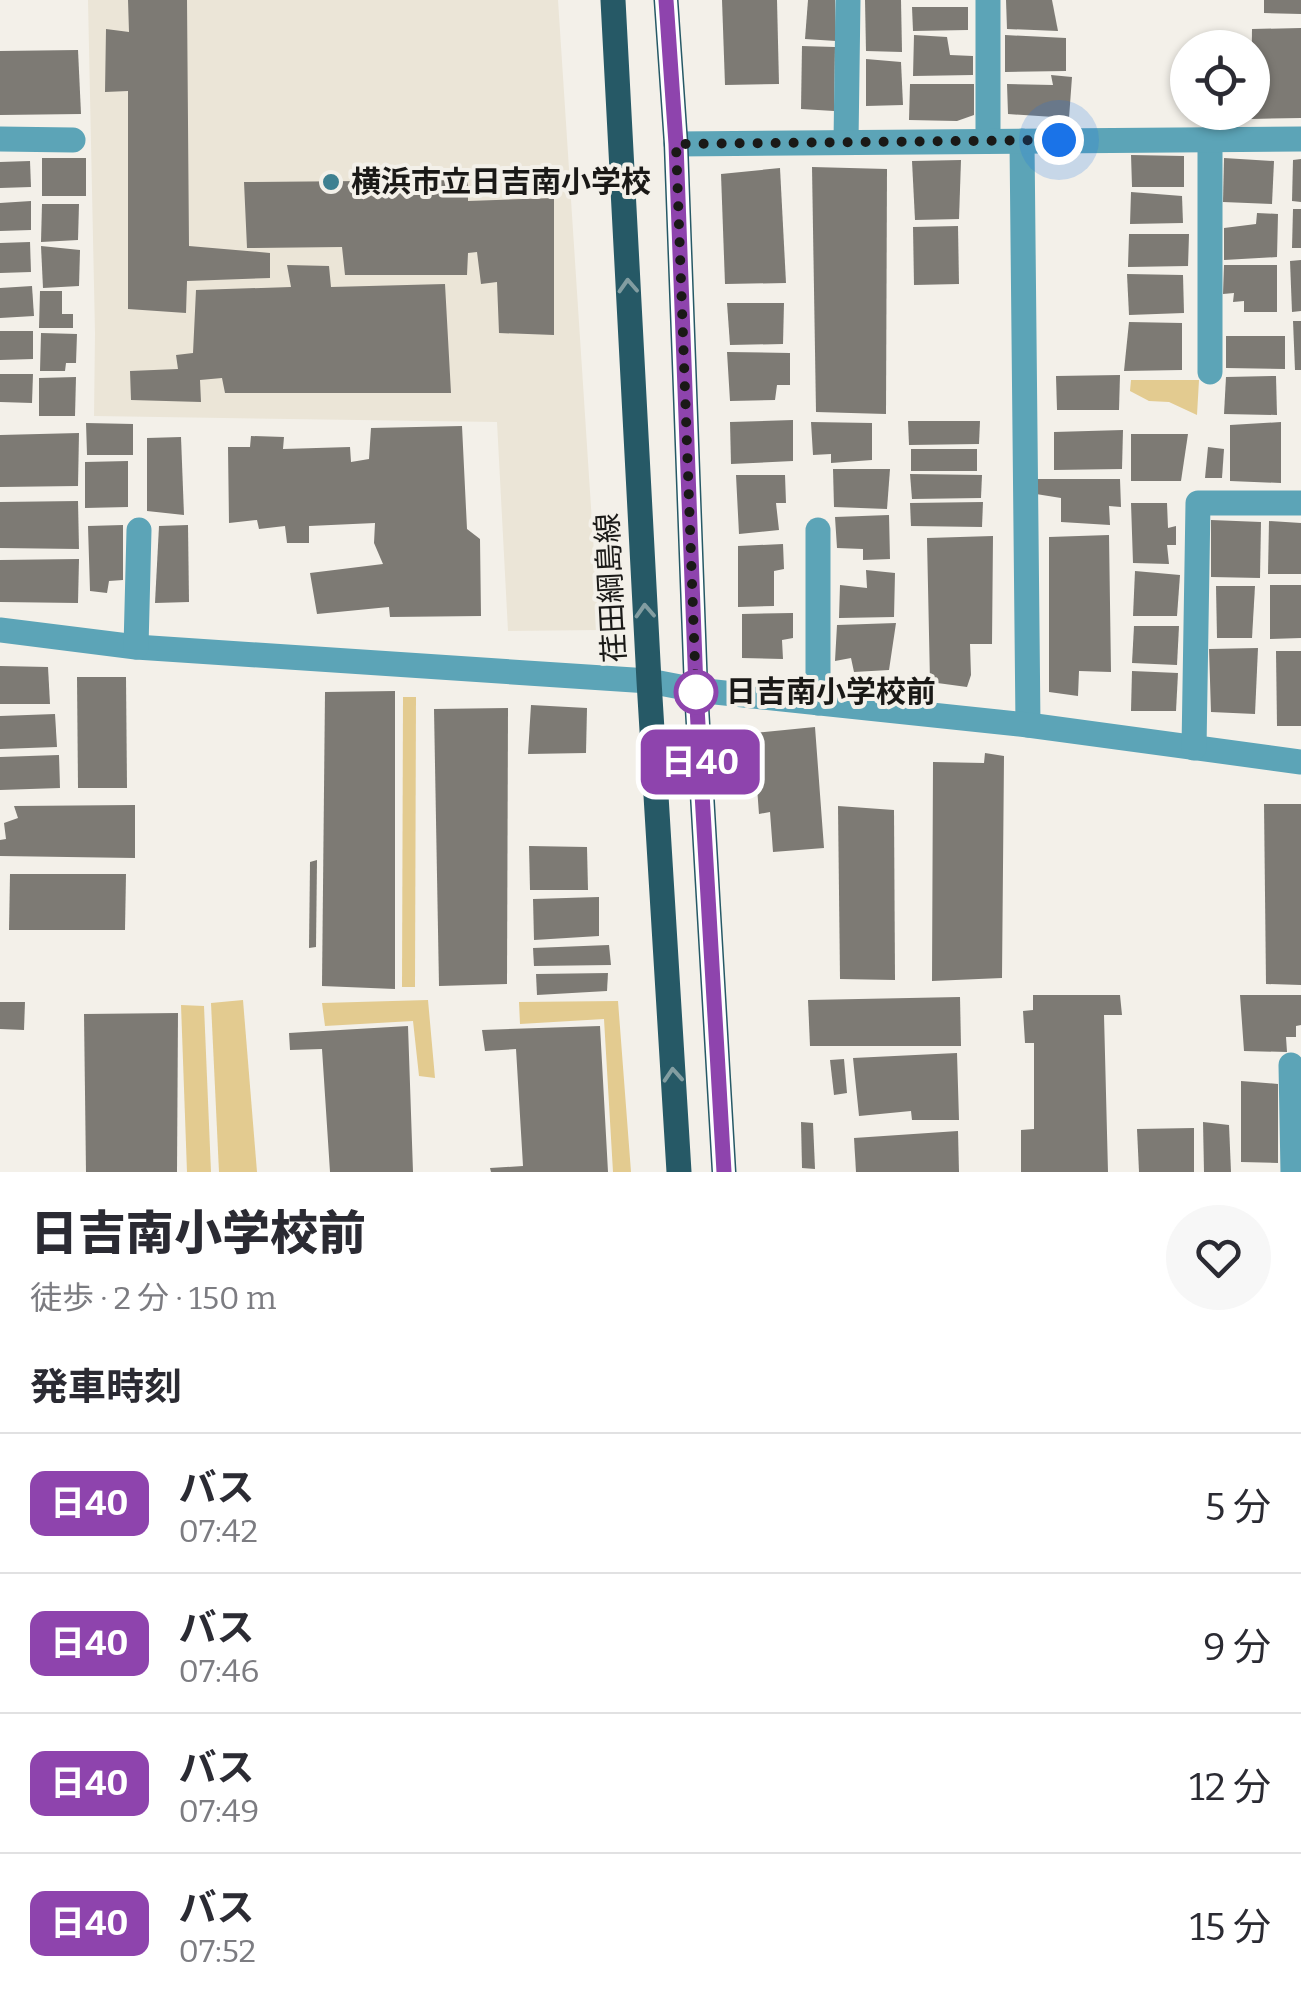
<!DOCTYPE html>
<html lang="ja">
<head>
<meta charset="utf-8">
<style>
	:root { --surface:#fff; --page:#f7f7f7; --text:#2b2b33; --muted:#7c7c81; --line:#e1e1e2 }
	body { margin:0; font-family:Bitter,"Noto Sans JP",serif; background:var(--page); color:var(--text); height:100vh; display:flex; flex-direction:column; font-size:38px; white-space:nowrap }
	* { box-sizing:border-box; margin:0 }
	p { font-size:32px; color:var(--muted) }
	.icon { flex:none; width:55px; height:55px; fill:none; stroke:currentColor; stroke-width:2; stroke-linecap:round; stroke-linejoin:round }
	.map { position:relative; height:1172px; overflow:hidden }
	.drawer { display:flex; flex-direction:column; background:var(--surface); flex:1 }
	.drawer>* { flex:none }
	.badge { padding:0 20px; border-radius:15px; font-size:35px; line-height:65px }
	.tools { position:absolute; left:1170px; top:30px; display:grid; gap:20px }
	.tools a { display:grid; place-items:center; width:100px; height:100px; border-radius:50%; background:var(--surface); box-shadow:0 2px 8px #0004; font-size:50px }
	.you { position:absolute; width:50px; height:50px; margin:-25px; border:8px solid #fff; border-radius:50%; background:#1a73e8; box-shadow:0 0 0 15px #1a73e833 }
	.map>.badge { position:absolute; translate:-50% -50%; box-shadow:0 0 0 5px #fff }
	h2 { padding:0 30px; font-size:38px; line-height:90px }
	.round { display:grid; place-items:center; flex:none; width:105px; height:105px; border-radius:52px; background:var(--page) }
	.head { display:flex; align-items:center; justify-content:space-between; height:170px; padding:0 30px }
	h1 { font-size:48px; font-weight:800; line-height:75px }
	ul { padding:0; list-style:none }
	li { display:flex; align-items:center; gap:30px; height:140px; padding:0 30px; border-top:2px solid var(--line) }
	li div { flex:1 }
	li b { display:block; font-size:38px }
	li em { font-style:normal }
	li .badge { min-width:110px; font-weight:700; text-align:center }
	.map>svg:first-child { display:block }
	.built { fill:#ebe5d7 }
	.green { fill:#e3cb90 }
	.building { fill:#7d7a74 }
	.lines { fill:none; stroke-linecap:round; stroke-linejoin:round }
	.minor { stroke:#5ca4b7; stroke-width:25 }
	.major { stroke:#265966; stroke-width:25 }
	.oneway { stroke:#829da1 }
	.line-casing { stroke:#fff; stroke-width:22 }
	.line { stroke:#8e44ad; stroke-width:15 }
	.walk { stroke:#1a1917; stroke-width:10; stroke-dasharray:0 18 }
	.poi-dot { fill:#3e8091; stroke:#f3f0e9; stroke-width:4 }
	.stop-dot { fill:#fff; stroke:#8e44ad; stroke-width:5 }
	.labels { text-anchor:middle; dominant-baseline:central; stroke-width:8; stroke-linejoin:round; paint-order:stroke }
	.poi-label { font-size:30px; font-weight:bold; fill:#1a1917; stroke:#f3f0e9; text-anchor:start }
	.street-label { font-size:30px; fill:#1a1917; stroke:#f3f0e9 }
	.stop-label { font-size:30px; font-weight:bold; fill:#1a1917; stroke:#f3f0e9; text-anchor:start }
</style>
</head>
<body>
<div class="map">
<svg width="1301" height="1172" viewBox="0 0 1301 1172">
	<rect width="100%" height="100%" fill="#f3f0e9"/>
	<polygon class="built" points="88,0 558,0 599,630 508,631 497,422 94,416 95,333"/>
	<g class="green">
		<polygon points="1131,380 1199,380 1197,415 1169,402 1149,401 1130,391"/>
		<polygon points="403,697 416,697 415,987 402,987"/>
		<polygon points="243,1000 257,1172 219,1172 211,1003"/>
		<polygon points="428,1000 435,1078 419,1076 413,1021 325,1026 322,1003"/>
		<polygon points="618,1001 631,1172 613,1172 604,1019 520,1024 519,1002"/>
		<polygon points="181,1005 204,1006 211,1172 187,1172"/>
	</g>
	<g class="building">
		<polygon points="128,0 187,0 189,246 270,253 270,278 187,281 186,313 128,309 128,91 105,92 106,29 129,32"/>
		<polygon points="722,0 777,0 779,84 725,85"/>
		<polygon points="808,0 835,0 836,41 805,39"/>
		<polygon points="865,0 901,0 902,52 866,51"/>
		<polygon points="1006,0 1052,0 1058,31 1007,29"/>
		<polygon points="1264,0 1301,0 1301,14 1264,13"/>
		<polygon points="912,7 968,7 968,30 913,31"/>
		<polygon points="1301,28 1301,118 1251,119 1252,29"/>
		<polygon points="914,35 947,37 950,55 973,56 973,75 913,76"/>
		<polygon points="1005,35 1066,38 1066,71 1005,72"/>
		<polygon points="802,46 835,47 834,111 801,109"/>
		<polygon points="78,50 81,114 0,115 0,51"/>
		<polygon points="866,59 901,62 903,105 866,106"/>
		<polygon points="1051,75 1072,77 1069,118 1008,114 1007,84 1053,85"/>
		<polygon points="910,84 974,84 974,115 957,121 909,120"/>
		<polygon points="1131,155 1184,156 1184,187 1132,187"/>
		<rect x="42" y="158" width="44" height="38"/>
		<polygon points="1224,158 1274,161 1272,204 1223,202"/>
		<polygon points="1301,159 1301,202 1292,201 1293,160"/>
		<polygon points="961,160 959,219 915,220 912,161"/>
		<polygon points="30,161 31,187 0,188 0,162"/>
		<polygon points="812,167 887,169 886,414 816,412"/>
		<polygon points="780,168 786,283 725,284 721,174"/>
		<polygon points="468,180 468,201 554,198 554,335 499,333 497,282 481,284 477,252 468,253 467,275 345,275 342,247 247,248 244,182"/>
		<polygon points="1131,192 1182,196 1183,223 1130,224"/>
		<polygon points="31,201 31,230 0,231 0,203"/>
		<polygon points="42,204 79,204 78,240 41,242"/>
		<polygon points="1293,209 1301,209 1301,248 1292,248"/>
		<polygon points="1257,213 1278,214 1277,257 1224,260 1224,228 1256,224"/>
		<polygon points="958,226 959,284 914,285 913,227"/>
		<polygon points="1129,234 1189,234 1188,266 1128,267"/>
		<polygon points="30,242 31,272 0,273 0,243"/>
		<polygon points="41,246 80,250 79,286 43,288"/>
		<polygon points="1301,260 1301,311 1292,312 1290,261"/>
		<polygon points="287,265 329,266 331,287 445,284 451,393 225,393 222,378 200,380 201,402 131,400 130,371 178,369 176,355 193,353 196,290 291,287"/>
		<polygon points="1224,265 1277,265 1277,312 1244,312 1244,301 1233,302 1234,293 1223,294"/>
		<polygon points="1127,274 1183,275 1184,313 1129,315"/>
		<polygon points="32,286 34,316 0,318 0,288"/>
		<polygon points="40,291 62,291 62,314 73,314 73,328 39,328"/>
		<polygon points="727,303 784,303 783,344 730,345"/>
		<polygon points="1293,321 1301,321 1301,370 1295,370"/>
		<polygon points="1129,322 1182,323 1182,370 1124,371"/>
		<polygon points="0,331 33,331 33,359 0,360"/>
		<polygon points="41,333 77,334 76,363 66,363 65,371 40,371"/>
		<polygon points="1226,336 1285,336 1285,369 1226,368"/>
		<polygon points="727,352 790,353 790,385 777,385 775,400 730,401"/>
		<polygon points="0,374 33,374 32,403 0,402"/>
		<polygon points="1120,375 1119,410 1057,410 1056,376"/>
		<polygon points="1276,376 1277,415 1224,414 1226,377"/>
		<polygon points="76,377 75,416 39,416 39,378"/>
		<polygon points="793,420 793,461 731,464 730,422"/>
		<polygon points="908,421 980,421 979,444 909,445"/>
		<polygon points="811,422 872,423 872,460 831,463 831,454 813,455"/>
		<polygon points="1281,422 1281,483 1230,481 1230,425"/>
		<polygon points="86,423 133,424 133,455 87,455"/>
		<polygon points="462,426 467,529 480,539 481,616 390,617 389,607 317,614 310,573 383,564 374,543 375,523 309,526 309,543 287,543 285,526 259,529 257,520 229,523 228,447 250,447 251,436 284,437 283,449 350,447 351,462 369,459 371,428"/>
		<polygon points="1123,430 1122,469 1054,470 1054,432"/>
		<polygon points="79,433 78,486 0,487 0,435"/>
		<polygon points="1131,434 1188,434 1181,481 1131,481"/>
		<polygon points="181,437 184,515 147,511 147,438"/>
		<polygon points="1208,447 1224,449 1222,478 1205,478"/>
		<rect x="911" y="449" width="66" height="22"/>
		<polygon points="128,461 128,507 85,508 85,462"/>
		<polygon points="833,469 890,469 887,509 834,507"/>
		<polygon points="910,474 982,475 981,498 912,499"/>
		<polygon points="736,475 785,475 786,503 776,503 779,530 739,534"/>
		<polygon points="1036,479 1120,479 1121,507 1109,506 1110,525 1061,522 1061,498 1036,494"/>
		<polygon points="78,501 79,549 0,548 0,502"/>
		<polygon points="983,502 982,527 911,526 910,503"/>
		<polygon points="1131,503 1167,503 1168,528 1176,526 1176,545 1167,545 1169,564 1133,563"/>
		<polygon points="889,515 890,559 863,560 863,549 837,548 835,517"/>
		<polygon points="1211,520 1261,522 1260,578 1211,577"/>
		<polygon points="1269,521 1301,523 1301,574 1268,574"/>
		<polygon points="123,525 123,580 109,581 107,593 90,591 88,526"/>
		<polygon points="188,525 189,602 155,603 159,526"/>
		<polygon points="1109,535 1111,672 1079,671 1078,696 1049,692 1049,537"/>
		<polygon points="993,536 992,644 970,644 971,675 967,687 930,682 927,538"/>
		<polygon points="783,544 784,569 774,571 774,606 738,607 738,546"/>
		<polygon points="79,559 78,603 0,602 0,560"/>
		<polygon points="866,570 895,573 894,617 839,618 840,585 867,588"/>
		<polygon points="1135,571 1180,575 1177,616 1133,616"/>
		<polygon points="1270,585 1301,585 1301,638 1270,639"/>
		<polygon points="1216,586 1255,586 1252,638 1217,638"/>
		<polygon points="793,613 793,638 782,640 783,659 742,658 742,614"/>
		<polygon points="896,623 889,670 854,672 851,658 835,661 837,625"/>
		<polygon points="1134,626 1179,626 1177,665 1132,663"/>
		<polygon points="1258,648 1255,714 1211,712 1209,649"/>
		<polygon points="1276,651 1301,651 1301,726 1277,726"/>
		<polygon points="0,666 48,667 50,704 0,704"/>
		<polygon points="1132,671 1178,673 1176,711 1131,711"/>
		<polygon points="77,677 126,677 127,788 78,788"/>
		<polygon points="395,691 395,989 322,986 325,692"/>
		<polygon points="531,705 587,708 586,753 528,754"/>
		<polygon points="508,708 507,984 439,986 434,709"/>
		<polygon points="55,714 57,747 0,749 0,716"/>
		<polygon points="815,727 824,848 773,852 770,812 759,814 753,733"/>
		<polygon points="985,753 1004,756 1002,978 932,981 933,762 984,763"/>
		<polygon points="59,755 60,788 0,790 0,757"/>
		<polygon points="1264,804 1301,804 1301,985 1266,984"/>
		<polygon points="135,805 135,858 0,856 0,840 6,839 4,823 18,818 14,806"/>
		<polygon points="838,806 894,810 895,980 840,979"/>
		<polygon points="529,846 587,847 588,890 530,890"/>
		<polygon points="317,860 316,947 309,948 310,862"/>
		<polygon points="10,874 126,874 125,930 9,930"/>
		<polygon points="599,897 599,936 534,940 533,899"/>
		<polygon points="609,945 611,965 534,966 533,948"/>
		<polygon points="608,973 607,991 537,995 536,974"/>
		<polygon points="1033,995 1120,995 1122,1015 1104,1015 1108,1172 1021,1172 1021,1130 1034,1129 1034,1043 1025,1043 1023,1011 1033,1010"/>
		<polygon points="1240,995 1301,995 1301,1025 1296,1026 1296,1037 1286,1037 1287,1052 1244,1051"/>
		<polygon points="960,997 961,1046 810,1046 808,1000"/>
		<polygon points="0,1002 25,1002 24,1030 0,1029"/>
		<polygon points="178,1013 177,1172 86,1172 84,1014"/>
		<polygon points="408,1026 413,1172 330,1172 322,1049 290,1050 289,1033"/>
		<polygon points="600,1026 608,1172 491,1172 490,1168 523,1166 516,1049 485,1051 482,1030"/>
		<polygon points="957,1053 959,1120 912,1120 911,1111 859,1116 853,1058"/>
		<polygon points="844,1059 847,1093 834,1095 830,1060"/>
		<polygon points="1241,1081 1278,1084 1278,1163 1241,1162"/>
		<polygon points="801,1122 813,1123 815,1169 802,1168"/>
		<polygon points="1203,1122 1229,1125 1231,1172 1204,1172"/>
		<polygon points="1194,1128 1194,1172 1139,1172 1137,1129"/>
		<polygon points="958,1131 959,1172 856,1172 854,1138"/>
	</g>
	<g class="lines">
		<g class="minor">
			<polyline points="0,139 73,140"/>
			<polyline points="1210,139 1210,372"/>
			<polyline points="988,141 988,0"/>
			<polyline points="1022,141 1028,725"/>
			<polyline points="846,142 848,0"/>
			<polyline points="676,144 1301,139"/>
			<polyline points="818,530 818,703"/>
			<polyline points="0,630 136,647 649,681 696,690 1028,725 1301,762"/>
			<polyline points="136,647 139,530"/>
			<polyline points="1194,748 1198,503 1301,503"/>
			<polyline points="1291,1065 1293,1172"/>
		</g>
		<g class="major">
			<polyline points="613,0 649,681 679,1172"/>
			<polyline points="666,0 676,144 696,690 724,1172"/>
		</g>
	</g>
	<defs><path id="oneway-chevron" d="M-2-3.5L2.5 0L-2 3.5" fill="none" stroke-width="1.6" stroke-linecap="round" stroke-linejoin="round" transform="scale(2.5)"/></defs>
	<g class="oneway">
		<use href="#oneway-chevron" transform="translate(628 286) rotate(-93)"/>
		<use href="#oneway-chevron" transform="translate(645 611) rotate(-93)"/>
		<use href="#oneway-chevron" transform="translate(673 1075) rotate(-94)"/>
	</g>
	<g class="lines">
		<g class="line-casing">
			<polyline id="line" points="666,0 676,144 696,690 724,1172"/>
		</g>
		<use href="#line" class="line"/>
		<polyline class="walk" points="696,692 676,144 1059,140"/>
	</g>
	<circle class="poi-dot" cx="331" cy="182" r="10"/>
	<circle class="stop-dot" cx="696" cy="692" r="20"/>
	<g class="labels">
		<g class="poi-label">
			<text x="351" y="182">横浜市立日吉南小学校</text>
		</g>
		<g class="street-label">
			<text transform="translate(611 588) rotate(-93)">荏田綱島線</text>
		</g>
		<g class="stop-label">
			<text x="726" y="692">日吉南小学校前</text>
		</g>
	</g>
</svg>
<div class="tools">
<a><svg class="icon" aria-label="locate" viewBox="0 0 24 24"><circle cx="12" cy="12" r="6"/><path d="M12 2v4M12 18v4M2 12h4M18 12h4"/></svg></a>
</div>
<div class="you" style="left:1059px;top:140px"></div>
<b class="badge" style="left:700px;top:762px;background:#8e44ad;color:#fff">日40</b>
</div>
<section class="drawer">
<div class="head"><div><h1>日吉南小学校前</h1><p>徒歩 · 2 分 · 150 m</p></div><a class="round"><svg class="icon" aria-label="heart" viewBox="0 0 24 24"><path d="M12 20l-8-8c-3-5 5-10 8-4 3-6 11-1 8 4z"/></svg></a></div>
<h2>発車時刻</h2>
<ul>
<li><span class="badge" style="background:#8e44ad;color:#fff">日40</span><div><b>バス</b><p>07:42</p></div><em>5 分</em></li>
<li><span class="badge" style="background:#8e44ad;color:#fff">日40</span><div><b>バス</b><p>07:46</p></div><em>9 分</em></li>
<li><span class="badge" style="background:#8e44ad;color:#fff">日40</span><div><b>バス</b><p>07:49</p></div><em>12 分</em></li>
<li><span class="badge" style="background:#8e44ad;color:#fff">日40</span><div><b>バス</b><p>07:52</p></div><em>15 分</em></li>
</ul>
</section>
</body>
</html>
